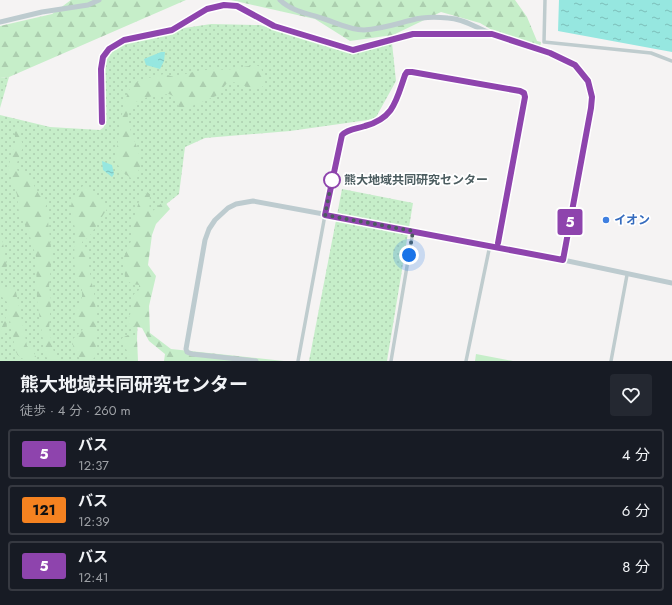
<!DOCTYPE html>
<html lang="ja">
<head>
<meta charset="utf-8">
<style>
	:root { --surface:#171b24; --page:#242831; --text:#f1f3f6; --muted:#9ea1a6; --line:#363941 }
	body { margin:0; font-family:Jost,"Noto Sans JP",sans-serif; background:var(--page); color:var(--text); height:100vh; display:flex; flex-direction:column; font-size:15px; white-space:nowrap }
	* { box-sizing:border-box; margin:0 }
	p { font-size:13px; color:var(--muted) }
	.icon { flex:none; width:22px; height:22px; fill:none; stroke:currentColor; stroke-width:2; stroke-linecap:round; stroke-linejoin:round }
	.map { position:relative; height:361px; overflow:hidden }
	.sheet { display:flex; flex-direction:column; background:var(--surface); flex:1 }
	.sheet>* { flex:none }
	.badge { padding:0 8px; border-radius:3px; font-size:14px; line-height:26px }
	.you { position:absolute; width:20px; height:20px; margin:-10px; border:3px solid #fff; border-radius:50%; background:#1a73e8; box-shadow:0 0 0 6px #1a73e833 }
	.map>.badge { position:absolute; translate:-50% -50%; box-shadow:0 0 0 2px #fff }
	.round { display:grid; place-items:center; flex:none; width:42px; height:42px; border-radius:4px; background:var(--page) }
	.overview { display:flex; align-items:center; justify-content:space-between; height:68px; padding:0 20px }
	h1 { font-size:19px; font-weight:700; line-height:30px }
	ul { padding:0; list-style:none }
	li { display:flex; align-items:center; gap:12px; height:50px; margin:0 8px 6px; padding:0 12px; border:2px solid var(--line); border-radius:4px }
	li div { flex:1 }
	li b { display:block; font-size:15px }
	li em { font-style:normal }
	li .badge { min-width:44px; font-weight:700; text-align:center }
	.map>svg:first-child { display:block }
	.green { fill:url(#green-dots) }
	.forest { fill:url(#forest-firs) }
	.pitch { fill:#c6eec9 }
	.water { fill:url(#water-ripples) }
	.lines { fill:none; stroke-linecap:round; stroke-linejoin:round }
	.street { stroke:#bfccce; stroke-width:3.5 }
	.secondary { stroke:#bdcbcf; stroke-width:5 }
	.line-casing { stroke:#fff; stroke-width:9 }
	.line { stroke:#8e44ad; stroke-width:6 }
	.walk { stroke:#4b5c5f; stroke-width:4; stroke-dasharray:0 7.2 }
	.stop-dot { fill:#fff; stroke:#8e44ad; stroke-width:2 }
	.shop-dot { fill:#3f7fe0; stroke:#fff; stroke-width:1.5 }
	.labels { text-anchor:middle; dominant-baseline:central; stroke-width:3.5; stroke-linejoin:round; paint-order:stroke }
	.stop-label { font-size:12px; font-weight:bold; fill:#4b5c5f; stroke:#fff; text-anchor:start }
	.shop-label { font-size:12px; font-weight:bold; fill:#366cbe; stroke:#fff; text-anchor:start }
</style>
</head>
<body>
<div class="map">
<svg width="672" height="361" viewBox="0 0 672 361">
	<defs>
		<pattern id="green-dots" width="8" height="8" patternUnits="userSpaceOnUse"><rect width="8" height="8" fill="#c6eec9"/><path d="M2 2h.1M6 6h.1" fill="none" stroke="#acceaf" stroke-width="1.8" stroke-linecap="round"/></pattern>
		<pattern id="forest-firs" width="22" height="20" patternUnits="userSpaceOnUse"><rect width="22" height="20" fill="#c6eec9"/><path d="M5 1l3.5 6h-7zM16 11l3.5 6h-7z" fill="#acceaf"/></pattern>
		<pattern id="water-ripples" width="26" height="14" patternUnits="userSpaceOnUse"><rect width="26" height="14" fill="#96e7e0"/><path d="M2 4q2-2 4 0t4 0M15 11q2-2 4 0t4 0" fill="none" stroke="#7cbeb9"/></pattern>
	</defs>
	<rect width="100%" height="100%" fill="#f5f3f3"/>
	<g class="green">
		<polygon points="211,24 260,25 344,51 392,43 396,81 375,119 290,131 205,138 185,147 179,194 150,217 142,229 136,361 0,361 0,115 50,127 100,130 104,127 103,49 124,37"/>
		<polygon points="9,77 0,108 0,78"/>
		<polygon points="342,189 413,203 387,361 309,361"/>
	</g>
	<g class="forest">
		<polygon points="71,0 186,0 9,77 0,78 0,26 52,14"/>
		<polygon points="231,0 515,0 527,17 537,41 541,42 540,48 497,33 480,23 441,12 393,35 350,41 315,19"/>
		<path d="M255,65L261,67L265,83C259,95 246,86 238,83C235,82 231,82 228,82L216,96L187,108L180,109L175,97L169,94C81,100 167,157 131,178L122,172L118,165L116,154L123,108L128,92L133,84L141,80L164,74L174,77L197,71L215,69L226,70Z"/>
		<path d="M12,128L19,129L23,147L15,168L18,171H25C33,181 37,194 46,204L52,256L49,286L51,300L49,329L54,353L57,361H48L45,353L37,300L36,257L29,233L19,213L17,195L8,168L15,143V136Z"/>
		<path d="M83,186L91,190L107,209L89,237L82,242V247L88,250C88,267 91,278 94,293C97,314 97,336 95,357L91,361H80L77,351L72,344L73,339L83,329L82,324L74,316L82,297V287C71,275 75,246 75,230C75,222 69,214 71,206C73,196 76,191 83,186Z"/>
		<path d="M147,192L150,194L149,213C155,211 158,204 165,202L170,209L156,224L152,235L148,265L156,276L149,306L150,333L171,349L284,361H164L165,354L149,341L142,328L132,326L127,328L126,321L130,315L134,294L139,290V285L132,284L125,279L124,257L131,241L133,221L140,198Z"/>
		<polygon points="0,227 7,266 3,273 0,273"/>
		<path d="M0,287H12L16,292L27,346L33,351L38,361C7,361 18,345 10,321L8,322L0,337C0,325 9,316 9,304L0,295Z"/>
		<path d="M128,335L137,338L138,361H132C129,352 123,347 122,338Z"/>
	</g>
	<polygon class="pitch" points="476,354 513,361 475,361"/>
	<g class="water">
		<polygon points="559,0 672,0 672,52 558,31"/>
		<polygon points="161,52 165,52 164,61 160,69 146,65 144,59"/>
		<polygon points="102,161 112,165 114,174 112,177 103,170"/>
	</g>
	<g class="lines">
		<g class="street">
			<polyline points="545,0 544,42 651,53 672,61"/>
			<polyline points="102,122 101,69 103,57 109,49 124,40 172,30 207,9 216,6 237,6 274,26 353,50 413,34 490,34"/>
			<polyline points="298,361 325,215"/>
			<polyline points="391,361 413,231"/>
			<polyline points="466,361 490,245"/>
			<polyline points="611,361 627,275"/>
		</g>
		<g class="secondary">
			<path d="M280,0C290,10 305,13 318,17C333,21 348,30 364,30C381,29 396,24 412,20C422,17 437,17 448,18C465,19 478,29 493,34C533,49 595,52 591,108L563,260"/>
			<polyline points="0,22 42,12 88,5 99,0"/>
			<path d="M325,215L339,142C347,124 371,129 386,117C397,108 400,88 405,75L407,72L412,71L520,91L524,93L525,97L497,246"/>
			<polyline points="256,361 192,354 187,352 186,349 205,240 209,229 215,220 228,208 236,204 253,201 497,246 672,283"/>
		</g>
	</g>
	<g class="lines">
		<g class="line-casing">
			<path id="line" d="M102,122L101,69L103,57L109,49L124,40L172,30L207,9L224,5L237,6L274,26L353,50L413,34H492L550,53L575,65L588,81L592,97L591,108L563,260L325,215L342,135C348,129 356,129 365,126C394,118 396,101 405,75L407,72H412L520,91L524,93L525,97L498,243"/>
		</g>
		<use href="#line" class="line"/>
		<polyline class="walk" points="332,180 325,215 413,231 409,255"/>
	</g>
	<circle class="stop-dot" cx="332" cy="180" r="8"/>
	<circle class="shop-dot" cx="606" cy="220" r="4"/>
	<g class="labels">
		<g class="stop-label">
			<text x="344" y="180">熊大地域共同研究センター</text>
		</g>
		<g class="shop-label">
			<text x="614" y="220">イオン</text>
		</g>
	</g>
</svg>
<div class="you" style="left:409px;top:255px"></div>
<b class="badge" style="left:570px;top:222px;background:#8e44ad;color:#fff">5</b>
</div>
<section class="sheet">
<div class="overview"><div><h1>熊大地域共同研究センター</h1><p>徒歩 · 4 分 · 260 m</p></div><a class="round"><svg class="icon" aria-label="heart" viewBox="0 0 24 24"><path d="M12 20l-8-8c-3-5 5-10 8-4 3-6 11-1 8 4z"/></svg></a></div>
<ul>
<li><span class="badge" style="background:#8e44ad;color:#fff">5</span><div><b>バス</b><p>12:37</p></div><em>4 分</em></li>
<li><span class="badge" style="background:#f58220;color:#111">121</span><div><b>バス</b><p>12:39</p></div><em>6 分</em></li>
<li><span class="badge" style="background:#8e44ad;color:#fff">5</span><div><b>バス</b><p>12:41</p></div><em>8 分</em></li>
</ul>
</section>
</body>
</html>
